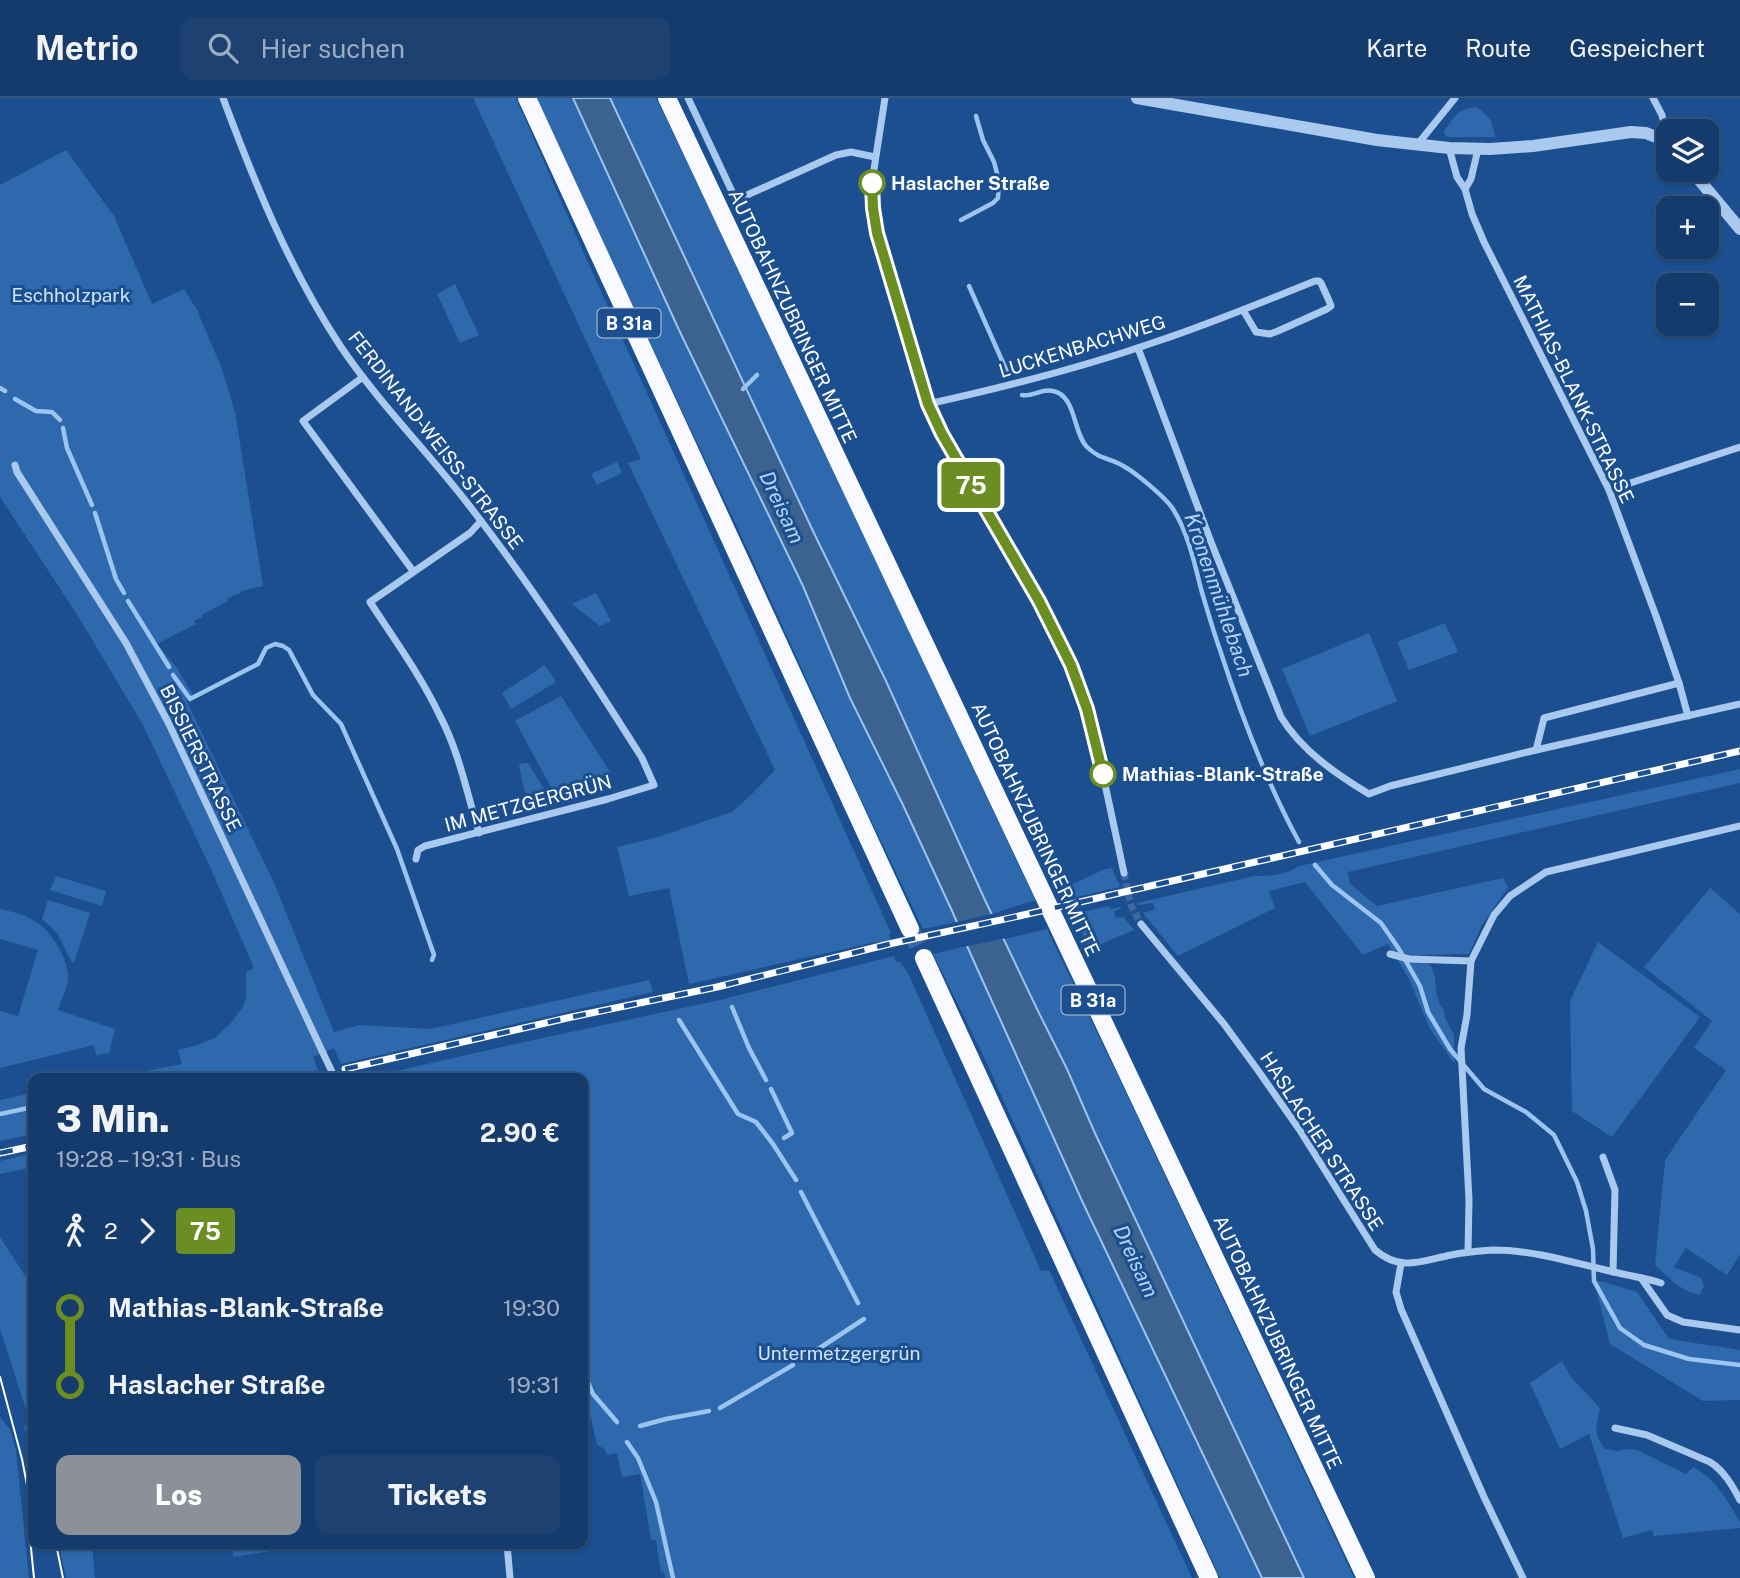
<!DOCTYPE html>
<html lang="de">
<head>
<meta charset="utf-8">
<style>
	:root { --surface:#143b6b; --page:#1d4271; --text:#f1f3f6; --muted:#9dadc1; --line:#33557e; --accent:#8c9099 }
	body { margin:0; font-family:"Public Sans",sans-serif; background:var(--page); color:var(--text); height:100vh; display:flex; flex-direction:column; font-size:26px; white-space:nowrap }
	* { box-sizing:border-box; margin:0 }
	p { font-size:23px; color:var(--muted) }
	.icon { flex:none; width:38px; height:38px; fill:none; stroke:currentColor; stroke-width:2; stroke-linecap:round; stroke-linejoin:round }
	.map { position:relative; flex:1; overflow:hidden }
	.panel { position:absolute; left:28px; top:975px; width:560px; height:476px; display:flex; flex-direction:column; background:var(--surface); border-radius:14px; box-shadow:0 2px 5px #0004,0 0 0 2px var(--line) }
	.panel>* { flex:none }
	.badge { padding:0 14px; border-radius:5px; font-size:24px; line-height:46px }
	.controls { position:absolute; left:1656px; top:21px; display:grid; gap:14px }
	.controls a { display:grid; place-items:center; width:63px; height:63px; border-radius:14px; background:var(--surface); box-shadow:0 2px 5px #0004,0 0 0 2px var(--line); font-size:35px }
	.map>.badge { position:absolute; translate:-50% -50%; box-shadow:0 0 0 4px #fff }
	.legs { display:flex; align-items:center; gap:10px; height:77px; padding:0 28px; font-size:23px }
	.legs p { margin-inline-start:auto }
	.headline { display:flex; align-items:center; justify-content:space-between; height:119px; padding:0 28px }
	h1 { font-size:38px; font-weight:800; line-height:52px }
	.button { display:flex; gap:14px; margin-top:auto; padding:14px 28px }
	.button a { flex:1; height:80px; border-radius:14px; background:var(--accent); color:#fff; font-size:28px; font-weight:800; line-height:80px; text-align:center }
	.button a+a { background:var(--page); color:var(--text) }
	ul { padding:0 28px; list-style:none }
	li { display:flex; align-items:center; gap:24px; height:77px; font-size:26px }
	li i { display:grid; place-items:center; width:10px; height:100%; margin:0 9px; background:currentColor }
	li i::after { content:''; width:18px; height:18px; margin:-9px; border:5px solid; border-radius:50%; background:var(--surface) }
	li p { margin-inline-start:auto }
	li:first-child i { background:linear-gradient(#0000 50%,currentColor 0) }
	li:last-child i { background:linear-gradient(currentColor 50%,#0000 0) }
	header { display:flex; align-items:center; gap:42px; box-sizing:border-box; height:98px; padding:0 35px; background:var(--surface); border-bottom:2px solid var(--line) }
	header strong { font-size:33px }
	nav { display:flex; gap:38px; margin-inline-start:auto; font-size:24px }
	.search { width:490px; height:63px; background:var(--page); display:flex; align-items:center; gap:18px; box-sizing:border-box; padding:0 24px; border-radius:14px; color:var(--muted); font-size:26px }
	.map>svg:first-child { display:block }
	.green { fill:#2e69ad }
	.water { fill:#3c6290; stroke:#9cc4f0; stroke-width:2 }
	.pier { fill:#1b4f8f }
	.lines { fill:none; stroke-linecap:round; stroke-linejoin:round }
	.stream { stroke:#9cc4f0; stroke-width:4.5 }
	.minor-tunnel { stroke:#3d69a0; stroke-width:7; stroke-dasharray:7 3.5; stroke-linecap:butt }
	.trunk-tunnel { stroke:#3d69a0; stroke-width:18; stroke-dasharray:18 9; stroke-linecap:butt }
	.minor { stroke:#a9c9ee; stroke-width:7 }
	.tertiary { stroke:#a9c9ee; stroke-width:12 }
	.trunk { stroke:#f8faff; stroke-width:18 }
	.tram { stroke:#fff; stroke-width:2 }
	.rail-casing { stroke:#fff; stroke-width:7 }
	.rail { stroke:#1b4f8f; stroke-width:4.5; stroke-dasharray:13; stroke-linecap:butt }
	.minor-bridge { stroke:#a9c9ee; stroke-width:7 }
	.line-1-casing { stroke:#fff; stroke-width:16 }
	.line-1 { stroke:#6b8e23; stroke-width:10 }
	.stop-1-dot { fill:#fff; stroke:#6b8e23; stroke-width:3.5 }
	.labels { text-anchor:middle; dominant-baseline:central; stroke-width:6; stroke-linejoin:round; paint-order:stroke }
	.shield { fill:#1b4f8f; stroke:#bbcadd; stroke-width:2 }
	.shield-label { font-size:18px; font-weight:bold; fill:#fff }
	.stop-label { font-size:19px; font-weight:bold; fill:#fff; stroke:#1b4f8f; text-anchor:start }
	.park-label { font-size:19px; fill:#cfe3fa; stroke:#1b4f8f }
	.street-label { font-size:19px; fill:#fff; stroke:#1b4f8f }
	.water-label { font-size:21px; font-style:italic; fill:#b5d3f5; stroke:#1b4f8f }
</style>
</head>
<body>
<header>
<strong>Metrio</strong>
<div class="search"><svg class="icon" aria-label="search" viewBox="0 0 24 24"><circle cx="10" cy="10" r="6"/><path d="M15 15l6 6"/></svg>Hier suchen</div>
<nav><a>Karte</a><a>Route</a><a>Gespeichert</a></nav>
</header>
<div class="map">
<svg width="1740" height="1480" viewBox="0 0 1740 1480">
	<rect width="100%" height="100%" fill="#1b4f8f"/>
	<g class="green">
		<polygon points="473,0 516,0 590,169 891,835 889,836 891,844 876,844 689,886 669,790 629,798 617,749 658,739 732,714 751,697 775,672 628,365 641,361"/>
		<polygon points="534,0 573,0 679,232 803,488 850,600 903,707 957,824 923,831 859,697 747,450"/>
		<polygon points="610,0 656,0 768,232 1035,802 992,816 909,637 886,583 812,431"/>
		<path d="M1477,9C1490,20 1492,22 1495,39H1448L1445,37L1444,33C1456,17 1457,11 1477,9Z"/>
		<polygon points="66,52 114,118 152,206 184,191 197,212 222,271 235,314 263,488 241,493 241,495 227,500 228,503 202,517 202,519 194,523 196,526 157,546 177,570 193,597 186,602 275,787 334,934 360,927 430,931 439,929 649,882 653,894 341,966 334,950 313,959 318,972 281,980 111,980 182,966 178,952 197,947 215,940 231,925 244,907 246,900 246,874 254,870 211,771 143,627 78,518 0,399 0,87"/>
		<polygon points="455,186 479,237 460,245 437,196"/>
		<polygon points="617,364 622,375 597,387 591,376"/>
		<polygon points="596,495 611,523 600,528 572,506"/>
		<polygon points="1445,525 1458,554 1409,572 1397,544"/>
		<polygon points="1369,535 1397,603 1310,638 1282,571"/>
		<polygon points="545,567 556,584 511,611 502,595"/>
		<polygon points="561,598 611,675 552,691 515,623"/>
		<polygon points="528,665 546,694 539,707 529,703 523,687 519,666"/>
		<path d="M1740,671V685L1348,774L1350,786L1377,808L1503,780L1508,790L1482,827L1469,856L1419,857C1423,861 1430,865 1432,870C1438,883 1433,899 1444,912L1445,920L1454,937V965L1430,931L1409,881L1388,846L1363,857L1305,784L1269,793L1275,810L1178,858L1143,815L1155,812L1153,805L1139,807L1137,805L1254,778C1268,778 1288,777 1299,768Z"/>
		<polygon points="1112,770 1120,789 1072,800 1070,795 1064,796 1062,791 1105,771"/>
		<polygon points="56,778 106,793 102,808 50,792"/>
		<path d="M1710,790L1740,816V1157L1727,1177L1686,1150L1674,1169L1701,1180L1704,1188L1700,1197C1681,1194 1668,1179 1655,1167L1665,1062L1726,972L1694,950L1712,923L1644,869Z"/>
		<polygon points="48,802 90,815 74,865 71,863 57,835 42,821"/>
		<polygon points="1110,808 1111,811 1120,809 1121,811 1114,813 1115,820 1124,819 1134,832 1089,851 1077,823 1080,822 1077,815"/>
		<path d="M0,811C30,817 47,826 61,854C65,861 68,872 68,880C68,890 61,902 58,912L115,931L109,955L96,957L94,947L0,970V913L18,918L38,852L0,841Z"/>
		<polygon points="1047,831 1120,982 1354,1480 1304,1480 1094,1033 1067,971 1004,841"/>
		<polygon points="1598,844 1700,919 1612,1039 1572,1013 1570,903"/>
		<polygon points="967,848 1083,1105 1262,1480 1220,1480 983,957 933,856"/>
		<polygon points="894,858 896,864 900,864 908,875 1041,1173 1049,1172 1192,1480 665,1480 664,1474 661,1475 656,1442 651,1442 640,1376 622,1379 617,1355 607,1357 605,1351 597,1347 591,1320 584,1321 583,1320 583,980 481,980 479,977 462,980 366,980 506,948 720,902"/>
		<polygon points="33,995 33,1036 0,1043 0,1002"/>
		<polygon points="33,1055 33,1069 0,1076 0,1063"/>
		<polygon points="0,1139 33,1190 33,1361 24,1328 30,1324 0,1231"/>
		<polygon points="1594,1183 1604,1184 1637,1194 1669,1241 1740,1252 1740,1302 1703,1303 1610,1246"/>
		<path d="M1562,1263L1571,1279L1600,1310C1596,1327 1593,1336 1605,1351L1618,1353L1626,1351L1637,1352L1686,1376L1693,1369C1718,1383 1726,1401 1740,1424V1430L1654,1438L1652,1432L1623,1440L1589,1336L1560,1351L1530,1285Z"/>
		<polygon points="0,1317 1,1321 10,1331 16,1353 29,1480 0,1480"/>
		<polygon points="59,1446 92,1446 95,1480 66,1480"/>
		<polygon points="232,1446 313,1446 313,1447 233,1459"/>
	</g>
	<polygon class="water" points="573,0 610,0 812,431 886,583 984,800 1038,913 1067,971 1094,1033 1304,1480 1262,1480 1083,1105 967,848 953,815 903,707 850,600 803,488 679,232"/>
	<polygon class="pier" points="996,815 1007,840 963,849 953,825"/>
	<g class="lines">
		<g class="stream">
			<polyline points="961,122 993,105 998,100 999,83 994,64 983,42 976,18"/>
			<polyline points="969,188 1008,276"/>
			<polyline points="0,290 5,293"/>
			<polyline points="743,291 757,277"/>
			<path d="M1022,297C1033,299 1042,290 1053,293C1076,297 1073,335 1087,349C1100,362 1111,360 1125,369C1136,375 1166,400 1173,411C1188,435 1194,463 1201,491C1207,511 1213,532 1220,552C1241,617 1266,683 1299,744"/>
			<polyline points="15,301 36,313 52,314 60,322"/>
			<polyline points="63,330 67,350 92,407"/>
			<polyline points="95,415 116,481 124,495"/>
			<polyline points="128,503 169,569"/>
			<polyline points="173,577 190,601 258,566 266,550 275,546 283,548 289,552 313,597 341,626 397,751 434,857 432,862"/>
			<polyline points="1315,767 1332,787 1381,825 1399,851 1420,888 1428,914 1450,951 1484,991 1526,1014 1554,1037 1577,1084 1586,1113 1593,1151 1594,1183 1620,1230 1644,1247 1689,1261 1740,1267"/>
			<polyline points="732,909 749,950 766,982"/>
			<polyline points="679,922 738,1016 756,1024 773,1046 796,1082"/>
			<polyline points="771,991 792,1035 784,1040"/>
			<polyline points="0,1016 33,1009"/>
			<polyline points="801,1094 858,1205"/>
			<polyline points="803,1261 864,1221"/>
			<polyline points="583,1273 593,1296 617,1324"/>
			<polyline points="720,1310 793,1267"/>
			<polyline points="640,1328 666,1321 709,1313"/>
			<polyline points="627,1344 638,1360 656,1404 673,1480"/>
		</g>
		<polyline class="minor-tunnel" points="1124,775 1131,807 1141,826"/>
		<polyline class="trunk-tunnel" points="910,831 924,860"/>
		<g class="minor">
			<path d="M223,0C255,86 290,172 341,249C379,305 427,353 468,406C531,487 587,573 642,660L654,687L608,701L425,748L418,752L416,761"/>
			<polyline points="688,0 736,102 836,57 851,54 875,59"/>
			<polyline points="885,0 872,84 875,120 877,135 887,172 928,306 942,336 1039,503 1071,567 1087,611 1097,649 1124,775"/>
			<polyline points="1653,0 1662,17 1668,43"/>
			<polyline points="1417,47 1455,0"/>
			<polyline points="1449,50 1457,79 1465,91 1472,116 1484,144 1609,392 1656,518 1679,585 1688,618"/>
			<polyline points="1465,91 1471,81 1478,51"/>
			<path d="M1138,250L1211,444L1281,619C1302,653 1336,676 1369,696L1390,688L1536,652L1740,606"/>
			<polyline points="363,279 303,323 413,473"/>
			<path d="M928,306C1005,289 1081,270 1155,244C1210,226 1262,204 1315,183H1319L1321,185L1330,205L1331,208L1327,211L1278,233L1270,236L1256,234L1243,212"/>
			<polyline points="15,367 17,374 126,545 169,626 323,955"/>
			<polyline points="1609,392 1740,349"/>
			<polyline points="1536,652 1544,620 1679,585"/>
			<path d="M479,735C467,695 459,654 440,618C421,578 394,541 370,504L470,435L481,423"/>
			<path d="M1141,826L1224,926L1257,971L1299,1031L1375,1152C1401,1174 1421,1163 1451,1157C1465,1154 1479,1153 1493,1152C1535,1152 1574,1165 1614,1174C1630,1178 1646,1180 1661,1185"/>
			<polyline points="1390,856 1409,861 1471,863"/>
			<polyline points="1603,1059 1615,1092 1613,1174"/>
			<polyline points="1468,1154 1469,1102 1461,950 1467,917 1471,863 1494,817 1510,798 1546,774 1740,728"/>
			<polyline points="1401,1166 1396,1194 1401,1211 1484,1399 1523,1480"/>
			<polyline points="1641,1180 1667,1217 1683,1224 1740,1232"/>
			<path d="M1615,1330L1647,1337L1710,1364C1724,1373 1732,1387 1740,1402"/>
			<polyline points="507,1446 510,1480"/>
		</g>
		<g class="tertiary">
			<polyline points="1137,0 1377,42 1449,50 1490,51 1533,48 1631,34 1646,35 1668,44"/>
			<polyline points="1691,72 1740,131"/>
		</g>
		<g class="trunk">
			<polyline points="527,0 910,831"/>
			<polyline points="667,0 1366,1480"/>
			<polyline points="924,860 1209,1480"/>
		</g>
		<g class="tram">
			<polyline points="0,1279 22,1361 33,1418"/>
			<polyline points="27,1410 34,1480"/>
			<polyline points="56,1446 63,1480"/>
		</g>
		<g class="rail-casing">
			<g id="rail">
				<polyline points="345,971 567,920 717,889 889,846 1019,818 1740,653"/>
				<polyline points="304,980 320,977"/>
				<polyline points="0,1055 33,1048"/>
			</g>
		</g>
		<use href="#rail" class="rail"/>
		<polyline class="minor-bridge" points="323,955 335,980"/>
	</g>
	<g class="lines">
		<g class="line-1-casing">
			<polyline id="line-1" points="872,85 873,110 877,135 928,306 942,336 1039,503 1071,567 1087,611 1103,676"/>
		</g>
		<use href="#line-1" class="line-1"/>
	</g>
	<g class="stop-1-dot">
		<circle cx="872" cy="85" r="12"/>
		<circle cx="1103" cy="676" r="12"/>
	</g>
	<g class="labels">
		<g class="shield">
			<rect x="597.5" y="210.5" width="63" height="29" rx="5"/>
			<rect x="1061.5" y="887.5" width="63" height="29" rx="5"/>
		</g>
		<g class="shield-label">
			<text x="629" y="225">B 31a</text>
			<text x="1093" y="902">B 31a</text>
		</g>
		<g class="stop-label">
			<text x="891" y="85">Haslacher Straße</text>
			<text x="1122" y="676">Mathias-Blank-Straße</text>
		</g>
		<g class="park-label">
			<text x="71" y="197">Eschholzpark</text>
			<text x="839" y="1255">Untermetzgergrün</text>
		</g>
		<g class="street-label">
			<text transform="translate(793 218) rotate(65)">AUTOBAHNZUBRINGER MITTE</text>
			<text transform="translate(1082 248) rotate(-17)">LUCKENBACHWEG</text>
			<text transform="translate(1574 291) rotate(64)">MATHIAS-BLANK-STRASSE</text>
			<text transform="translate(436 342) rotate(52)">FERDINAND-WEISS-STRASSE</text>
			<text transform="translate(201 660) rotate(64)">BISSIERSTRASSE</text>
			<text transform="translate(528 705) rotate(-15)">IM METZGERGRÜN</text>
			<text transform="translate(1036 731) rotate(65)">AUTOBAHNZUBRINGER MITTE</text>
			<text transform="translate(1322 1043) rotate(57)">HASLACHER STRASSE</text>
			<text transform="translate(1278 1244) rotate(65)">AUTOBAHNZUBRINGER MITTE</text>
		</g>
		<g class="water-label">
			<text transform="translate(782 409) rotate(65)">Dreisam</text>
			<text transform="translate(1219 497) rotate(71)">Kronenmühlebach</text>
			<text transform="translate(1136 1163) rotate(65)">Dreisam</text>
		</g>
	</g>
</svg>
<div class="controls">
<a><svg class="icon" aria-label="layers" viewBox="0 0 24 24"><path d="M12 4l9 5-9 5-9-5zM3 14l9 5 9-5"/></svg></a>
<a>+</a>
<a>−</a>
</div>
<b class="badge" style="left:971px;top:387px;background:#6b8e23;color:#fff">75</b>
<section class="panel">
<div class="headline"><div><h1>3 Min.</h1><p>19:28 – 19:31 · Bus</p></div><b>2.90 €</b></div>
<div class="legs"><svg class="icon" aria-label="walk" viewBox="0 0 24 24"><circle cx="13" cy="4" r="2"/><path d="M13 8l-2 6 4 7M11 14l-3 7M7 12l3-4h3l4 4"/></svg>2<svg class="icon" aria-label="forward" viewBox="0 0 24 24"><path d="M9 5l7 7-7 7"/></svg><b class="badge" style="background:#6b8e23;color:#fff">75</b></div>
<ul>
<li><i style="color:#6b8e23"></i><b>Mathias-Blank-Straße</b><p>19:30</p></li>
<li><i style="color:#6b8e23"></i><b>Haslacher Straße</b><p>19:31</p></li>
</ul>
<div class="button"><a>Los</a><a>Tickets</a></div>
</section>
</div>
</body>
</html>
